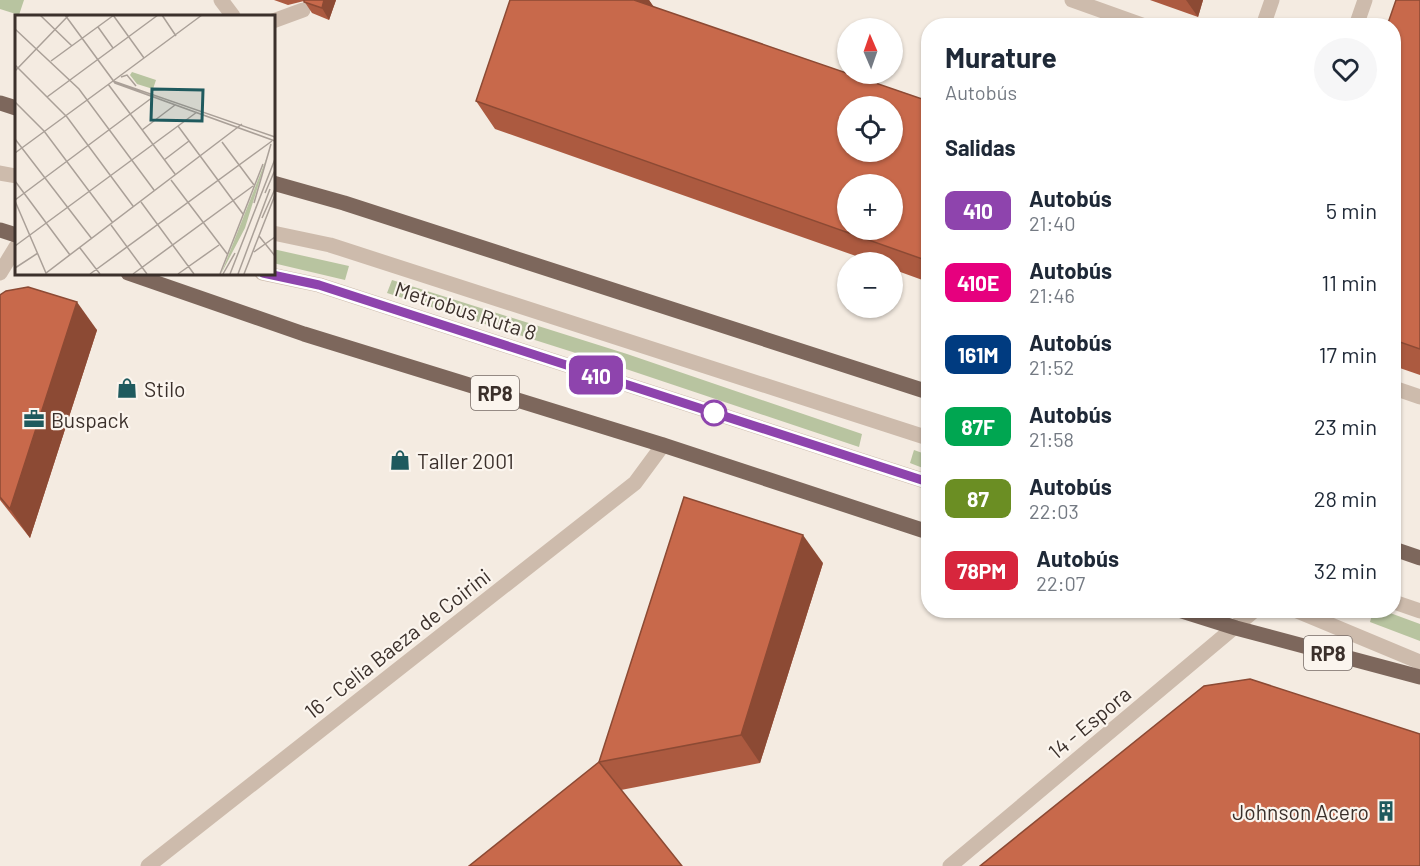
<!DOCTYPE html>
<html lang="es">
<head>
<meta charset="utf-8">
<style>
	:root { --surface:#fff; --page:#f6f6f7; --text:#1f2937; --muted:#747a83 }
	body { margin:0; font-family:Barlow,sans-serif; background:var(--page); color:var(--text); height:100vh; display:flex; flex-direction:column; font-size:22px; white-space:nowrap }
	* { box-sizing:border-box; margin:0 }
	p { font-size:20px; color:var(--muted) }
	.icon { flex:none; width:33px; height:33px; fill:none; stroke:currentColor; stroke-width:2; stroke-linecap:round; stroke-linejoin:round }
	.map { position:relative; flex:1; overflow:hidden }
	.side { position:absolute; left:921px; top:18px; width:480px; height:600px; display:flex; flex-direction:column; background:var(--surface); border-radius:24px; box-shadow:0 2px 4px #0004 }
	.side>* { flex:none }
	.badge { padding:0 12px; border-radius:9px; font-size:21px; line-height:39px }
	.needle { width:39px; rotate:358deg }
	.tools { position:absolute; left:837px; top:18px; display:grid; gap:12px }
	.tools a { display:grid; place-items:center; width:66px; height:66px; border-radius:50%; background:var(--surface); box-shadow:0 2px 4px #0004; font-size:30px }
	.map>.badge { position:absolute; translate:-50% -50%; box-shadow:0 0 0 3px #fff }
	h2 { padding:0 24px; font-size:22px; line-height:54px }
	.round { display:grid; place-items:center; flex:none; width:63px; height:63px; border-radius:32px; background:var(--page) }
	.summary { display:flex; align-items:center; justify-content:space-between; height:102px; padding:0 24px }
	h1 { font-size:28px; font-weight:700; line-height:45px }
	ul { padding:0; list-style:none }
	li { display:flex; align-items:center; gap:18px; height:72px; padding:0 24px }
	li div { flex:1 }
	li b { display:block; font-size:22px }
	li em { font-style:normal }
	li .badge { min-width:66px; font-weight:700; text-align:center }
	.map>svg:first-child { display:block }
	.green { fill:#b8c4a0 }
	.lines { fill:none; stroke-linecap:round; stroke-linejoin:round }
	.minor { stroke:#cdbbac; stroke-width:15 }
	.major { stroke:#7d675c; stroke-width:15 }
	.wall { fill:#ac5a40 }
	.shaded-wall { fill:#8c4a34 }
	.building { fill:#c8694b; stroke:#8c4a34; stroke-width:1.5; fill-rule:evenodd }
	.line-casing { stroke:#fff; stroke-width:14 }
	.line { stroke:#8e44ad; stroke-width:9 }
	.stop-dot { fill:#fff; stroke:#8e44ad; stroke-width:3 }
	.labels { text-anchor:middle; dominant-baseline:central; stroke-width:4.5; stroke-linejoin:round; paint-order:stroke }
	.shield { fill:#fbf5ee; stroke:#756b66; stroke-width:1.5 }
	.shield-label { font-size:20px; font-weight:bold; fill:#3b302b }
	.street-label { font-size:21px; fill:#3b302b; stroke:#fbf5ee }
	.poi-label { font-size:21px; fill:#3b302b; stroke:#fbf5ee; text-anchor:start }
	.inset-road { fill:none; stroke:#aaa098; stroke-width:1.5 }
	.view { fill:#1f5a5e; fill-opacity:0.15; stroke:#1f5a5e; stroke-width:3 }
	.inset-edge { fill:none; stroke:#3b302b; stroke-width:3 }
</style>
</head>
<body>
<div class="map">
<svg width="1420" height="866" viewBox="0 0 1420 866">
	<rect width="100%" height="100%" fill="#f4ebe1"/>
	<g class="green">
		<polygon points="0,0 24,0 19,15 0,9"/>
		<polygon points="273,249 349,266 345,280 273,263"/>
		<polygon points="392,280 627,354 862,434 859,447 623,368 387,293"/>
		<polygon points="914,450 928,455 928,470 910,463"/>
		<polygon points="1382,610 1420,624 1420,641 1370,622 1373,611"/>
	</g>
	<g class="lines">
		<g class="minor">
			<polyline points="221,0 233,16"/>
			<polyline points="1072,0 1145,26"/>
			<polyline points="273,21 303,10"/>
			<polyline points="1263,26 1272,0"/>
			<polyline points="1356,26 1365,0"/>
			<polyline points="0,173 16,176"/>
			<polyline points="273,233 330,245 928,438"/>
			<polyline points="0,273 16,247"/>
			<polyline points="262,273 319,285 928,482"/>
			<polyline points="1394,388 1420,397"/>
			<polyline points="1394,602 1420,611"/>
			<polyline points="1295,610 1420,662"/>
			<polyline points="148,866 635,483 663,445"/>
			<polyline points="950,866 1255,610"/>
		</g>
		<g class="major">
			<polyline points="0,103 16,108"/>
			<polyline points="273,183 344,203 928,392"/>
			<polyline points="0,230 16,235"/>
			<polyline points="128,273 304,334 663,445 928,532"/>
			<polyline points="1394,549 1420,558"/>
			<polyline points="1179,610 1236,628 1420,677"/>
		</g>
	</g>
	<g class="wall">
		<polygon points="274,0 336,0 329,20 312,13 304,1 288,5"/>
		<polygon points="649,0 653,7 928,101 928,282 892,269 892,262 873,262 495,129 476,101"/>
		<polygon points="1150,0 1203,0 1198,17"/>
		<polygon points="1420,0 1420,375 1394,366 1394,26"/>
		<polygon points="0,295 97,330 30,538 0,500"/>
		<polygon points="823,563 760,763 621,790 599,762"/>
	</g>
	<g class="shaded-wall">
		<polygon points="324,0 336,0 329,20 322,8"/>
		<polygon points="630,0 649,0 654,7"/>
		<polygon points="1186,0 1203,0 1198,17"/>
		<polygon points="77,302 97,330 30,538 10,509"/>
		<polygon points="803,535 823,563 760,763 741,735"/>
	</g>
	<g class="building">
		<polygon points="304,0 324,0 322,8 304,2"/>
		<path d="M510,0H634L928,101V261L476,101ZM848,106H892V152H848ZM848,184H892V230H848Z"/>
		<polygon points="1396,0 1420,0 1420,349 1394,340 1394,26 1387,26"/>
		<polygon points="28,287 77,302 10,509 0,497 0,295 6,291"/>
		<polygon points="684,497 803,535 741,735 599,762"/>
		<polygon points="1250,679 1420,734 1420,866 980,866 1204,686"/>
		<polygon points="599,762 682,866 469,866"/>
	</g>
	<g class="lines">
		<g class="line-casing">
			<polyline id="line" points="263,273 319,285 928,482"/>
		</g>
		<use href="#line" class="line"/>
	</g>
	<defs>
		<g id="shop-bare" transform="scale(1.62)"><path d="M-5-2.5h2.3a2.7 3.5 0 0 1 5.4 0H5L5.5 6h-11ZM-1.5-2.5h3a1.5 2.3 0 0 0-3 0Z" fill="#1f5a5e" stroke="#fbf5ee" stroke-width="2.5" paint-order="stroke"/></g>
		<g id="office-bare" transform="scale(1.62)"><path d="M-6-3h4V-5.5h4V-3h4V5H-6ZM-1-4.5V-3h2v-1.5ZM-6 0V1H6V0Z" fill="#1f5a5e" stroke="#fbf5ee" stroke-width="2.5" paint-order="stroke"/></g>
		<g id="building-bare" transform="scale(1.62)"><path d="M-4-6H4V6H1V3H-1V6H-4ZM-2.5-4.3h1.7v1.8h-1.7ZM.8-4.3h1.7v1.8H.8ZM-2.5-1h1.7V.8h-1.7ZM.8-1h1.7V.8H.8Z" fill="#1f5a5e" stroke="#fbf5ee" stroke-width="2.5" paint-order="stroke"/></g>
	</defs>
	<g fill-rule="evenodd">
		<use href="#shop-bare" x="127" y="388"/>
		<use href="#office-bare" x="34" y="419"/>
		<use href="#shop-bare" x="400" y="460"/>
		<use href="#building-bare" x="1386" y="811"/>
	</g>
	<circle class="stop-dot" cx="714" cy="413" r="12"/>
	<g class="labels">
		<g class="shield">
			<rect x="471" y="376" width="48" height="34" rx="4.5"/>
			<rect x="1304" y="636" width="48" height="34" rx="4.5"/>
		</g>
		<g class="shield-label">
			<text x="495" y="393">RP8</text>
			<text x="1328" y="653">RP8</text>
		</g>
		<g class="street-label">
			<text transform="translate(466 310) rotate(18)">Metrobus Ruta 8</text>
			<text transform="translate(397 643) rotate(-38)">16 - Celia Baeza de Coirini</text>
			<text transform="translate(1089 722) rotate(-40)">14 - Espora</text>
		</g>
		<g class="poi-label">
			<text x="144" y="388">Stilo</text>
			<text x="51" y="419">Buspack</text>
			<text x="417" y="460">Taller 2001</text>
			<text x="1369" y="811" text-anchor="end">Johnson Acero</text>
		</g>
	</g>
	<g transform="translate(15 15)">
		<rect width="260" height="260" fill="#f4ebe1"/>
		<path d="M117,57L141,65L138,74L122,69L115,60ZM252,142L230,213L206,259Z" fill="#b8c4a0"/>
		<path class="inset-road" d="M25,0L57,31M50,0L100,68L260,126M98,0L129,43M147,0L161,21M83,12L98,33M0,14L64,74L139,175M36,46L99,0M0,50L52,102L118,191M0,56L54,0M106,62L112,60L121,71M98,66L260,122M98,66L187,0M93,69L160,159M32,82L143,0M0,87L29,116L98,208M163,111L228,199M127,115L160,90M0,124L77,224M207,127L239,170M0,138L98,66M149,145L174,126M156,165L213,240M0,166L55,240M250,178L260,155M0,185L138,82M0,186L31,258L227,109M126,187L179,259M239,188L256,129M247,203L260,174M96,210L132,259M244,221L260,241M0,231L182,97M65,233L85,259M239,237L260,222M0,253L23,238M75,259L257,126M118,259L238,171M163,259L204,230M205,259L248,149M208,259L220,238M215,259L260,144M223,259L255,174M229,259L260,180"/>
		<path class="view" d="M137,74L188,75L187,106L136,105Z"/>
		<rect width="260" height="260" class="inset-edge"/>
	</g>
</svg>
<div class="tools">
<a><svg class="needle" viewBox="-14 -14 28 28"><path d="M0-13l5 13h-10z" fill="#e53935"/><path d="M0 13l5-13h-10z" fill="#747a83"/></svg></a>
<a><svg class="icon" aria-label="locate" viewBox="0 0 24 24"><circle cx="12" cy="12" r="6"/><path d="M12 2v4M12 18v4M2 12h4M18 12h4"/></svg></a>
<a>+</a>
<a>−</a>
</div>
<b class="badge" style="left:596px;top:375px;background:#8e44ad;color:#fff">410</b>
<section class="side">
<div class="summary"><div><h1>Murature</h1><p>Autobús</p></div><a class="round"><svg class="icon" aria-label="heart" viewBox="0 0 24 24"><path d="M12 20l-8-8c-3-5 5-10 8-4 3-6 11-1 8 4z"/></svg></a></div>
<h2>Salidas</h2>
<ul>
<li><span class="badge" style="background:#8e44ad;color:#fff">410</span><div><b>Autobús</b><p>21:40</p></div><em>5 min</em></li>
<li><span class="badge" style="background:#e6007e;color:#fff">410E</span><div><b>Autobús</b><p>21:46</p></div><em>11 min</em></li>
<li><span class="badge" style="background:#003b80;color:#fff">161M</span><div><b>Autobús</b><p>21:52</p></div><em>17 min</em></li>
<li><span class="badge" style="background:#00a651;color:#fff">87F</span><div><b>Autobús</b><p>21:58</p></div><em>23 min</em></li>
<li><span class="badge" style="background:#6b8e23;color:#fff">87</span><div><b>Autobús</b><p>22:03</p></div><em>28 min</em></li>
<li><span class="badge" style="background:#d7263d;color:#fff">78PM</span><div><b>Autobús</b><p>22:07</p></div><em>32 min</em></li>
</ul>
</section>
</div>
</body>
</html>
